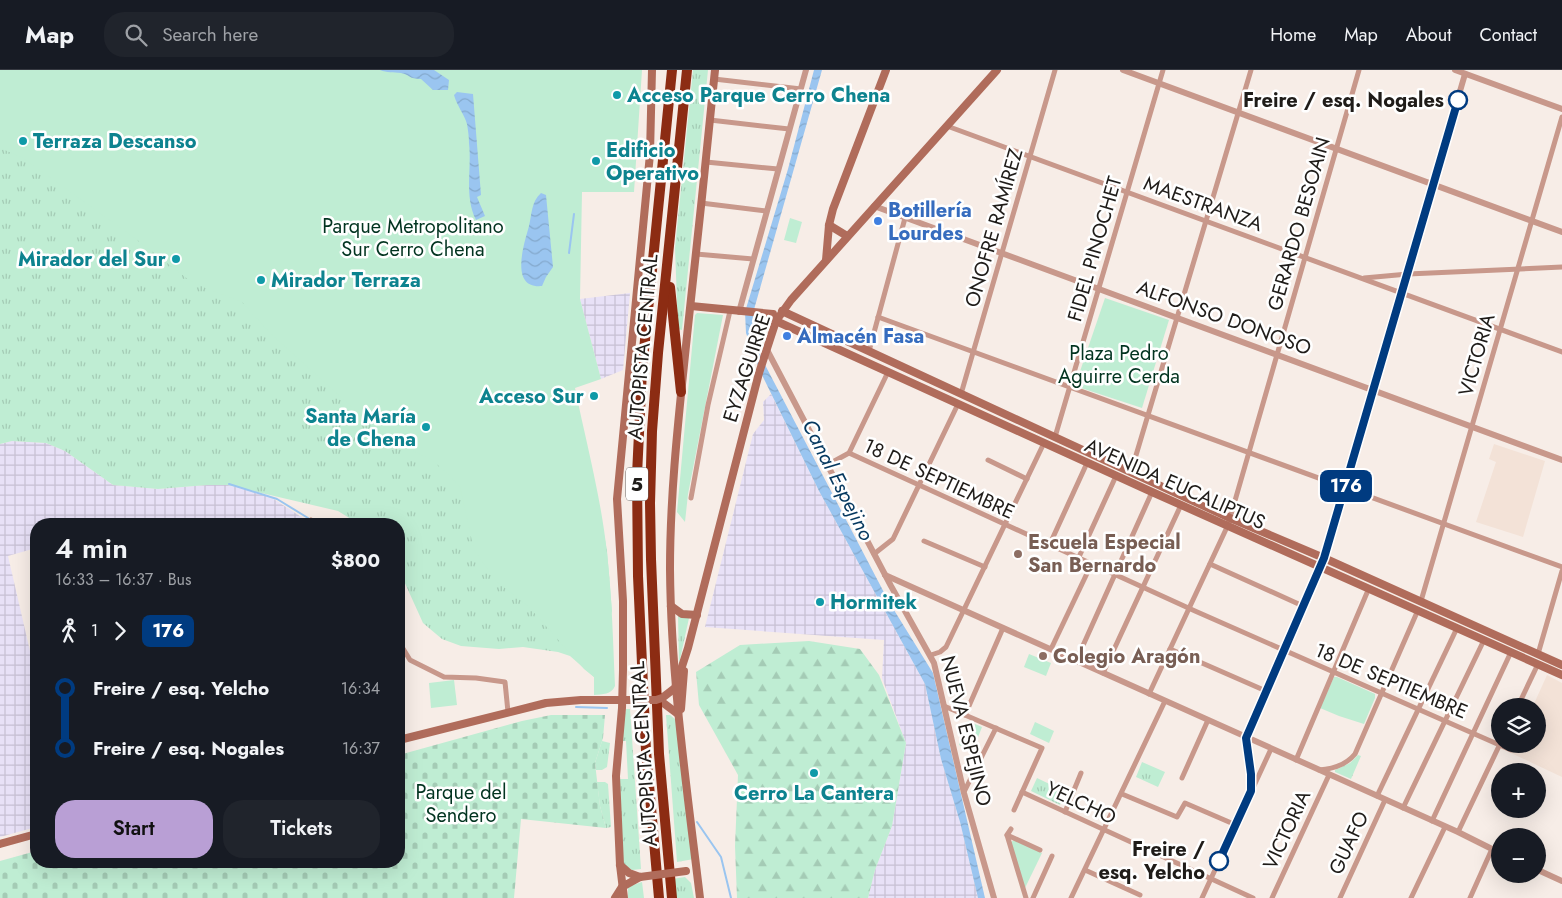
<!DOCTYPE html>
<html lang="en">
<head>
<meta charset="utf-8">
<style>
	:root { --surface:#171b24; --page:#20242c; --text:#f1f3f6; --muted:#9ea1a6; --line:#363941; --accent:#b99fd5 }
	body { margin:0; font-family:Jost,sans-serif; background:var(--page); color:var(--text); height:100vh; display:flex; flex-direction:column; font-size:19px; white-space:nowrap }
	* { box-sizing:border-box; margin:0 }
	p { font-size:16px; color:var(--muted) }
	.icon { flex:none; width:28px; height:28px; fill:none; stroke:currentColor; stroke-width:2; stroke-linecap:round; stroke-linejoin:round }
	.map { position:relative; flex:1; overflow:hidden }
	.drawer { position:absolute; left:30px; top:448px; width:375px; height:350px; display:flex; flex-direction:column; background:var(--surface); border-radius:20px; box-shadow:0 5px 20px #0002 }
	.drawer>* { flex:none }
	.badge { padding:0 10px; border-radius:8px; font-size:18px; line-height:32px }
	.fabs { position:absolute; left:1491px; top:628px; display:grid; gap:10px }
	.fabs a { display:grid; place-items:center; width:55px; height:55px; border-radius:50%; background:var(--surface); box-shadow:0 5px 20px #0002; font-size:25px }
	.map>.badge { position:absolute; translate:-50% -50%; box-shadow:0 0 0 2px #fff }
	.legs { display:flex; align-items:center; gap:8px; height:55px; padding:0 25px; font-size:16px }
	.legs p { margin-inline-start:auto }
	.summary { display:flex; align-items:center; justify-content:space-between; height:85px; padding:0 25px }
	h1 { font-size:28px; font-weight:600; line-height:38px }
	.action { display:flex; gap:10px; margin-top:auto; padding:10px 25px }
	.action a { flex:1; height:58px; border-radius:20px; background:var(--accent); color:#111; font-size:20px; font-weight:600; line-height:58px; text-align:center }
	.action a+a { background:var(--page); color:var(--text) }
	ul { padding:0 25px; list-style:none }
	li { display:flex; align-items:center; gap:18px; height:60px; font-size:19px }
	li i { display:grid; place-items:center; width:8px; height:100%; margin:0 6px; background:currentColor }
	li i::after { content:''; width:12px; height:12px; margin:-6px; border:4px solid; border-radius:50%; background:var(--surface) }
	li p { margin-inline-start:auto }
	li:first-child i { background:linear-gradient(#0000 50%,currentColor 0) }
	li:last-child i { background:linear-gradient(currentColor 50%,#0000 0) }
	header { display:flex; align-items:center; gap:30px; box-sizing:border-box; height:70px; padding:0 25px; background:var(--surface); border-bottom:1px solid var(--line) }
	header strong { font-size:24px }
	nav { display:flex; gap:28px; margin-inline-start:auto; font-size:18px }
	.search { width:350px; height:45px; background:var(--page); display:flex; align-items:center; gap:12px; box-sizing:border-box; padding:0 18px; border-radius:20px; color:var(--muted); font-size:19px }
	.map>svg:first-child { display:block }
	.built { fill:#f3e2d7 }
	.industrial { fill:url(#industrial-grid) }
	.grass { fill:url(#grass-tufts) }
	.forest { fill:url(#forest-firs) }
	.cemetery { fill:url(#cemetery-stones) }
	.green { fill:#bfedd3 }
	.water { fill:url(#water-waves) }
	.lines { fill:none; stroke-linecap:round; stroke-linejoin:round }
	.stream { stroke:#9ac5f0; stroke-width:2 }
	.minor { stroke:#c8988b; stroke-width:5 }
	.tertiary { stroke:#c8988b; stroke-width:6 }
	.secondary { stroke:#b06c5b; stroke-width:8 }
	.motorway { stroke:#8c2c13; stroke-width:10 }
	.secondary-bridge { stroke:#b06c5b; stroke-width:8 }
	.line-1-casing { stroke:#fff; stroke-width:11 }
	.line-1 { stroke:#003b80; stroke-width:8 }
	.culture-dot { fill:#0f9aa8; stroke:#fff; stroke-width:2 }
	.stop-1-dot { fill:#fff; stroke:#003b80; stroke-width:2.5 }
	.shop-dot { fill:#3f7fe0; stroke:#fff; stroke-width:2 }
	.education-dot { fill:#8d6e63; stroke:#fff; stroke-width:2 }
	.labels { text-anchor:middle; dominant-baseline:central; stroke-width:5; stroke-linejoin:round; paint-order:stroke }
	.shield { fill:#fff; stroke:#62605e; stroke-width:1 }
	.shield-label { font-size:19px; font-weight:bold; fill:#1f1c19 }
	.culture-label { font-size:20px; font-weight:bold; fill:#0d838f; stroke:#fff; text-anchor:start }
	.stop-label { font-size:20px; font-weight:bold; fill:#1f1c19; stroke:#fff; text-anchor:end }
	.street-label { font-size:20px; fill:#1f1c19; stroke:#fff }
	.shop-label { font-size:20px; font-weight:bold; fill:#366cbe; stroke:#fff; text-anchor:start }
	.park-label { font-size:20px; fill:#023420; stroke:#fff }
	.education-label { font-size:20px; font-weight:bold; fill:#785e54; stroke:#fff; text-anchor:start }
	.water-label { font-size:21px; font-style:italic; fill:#05385f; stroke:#fff }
</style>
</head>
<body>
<header>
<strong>Map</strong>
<div class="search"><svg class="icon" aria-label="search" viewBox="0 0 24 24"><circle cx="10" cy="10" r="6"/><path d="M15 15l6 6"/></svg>Search here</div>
<nav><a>Home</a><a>Map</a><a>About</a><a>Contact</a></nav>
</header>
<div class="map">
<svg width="1562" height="828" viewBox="0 0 1562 828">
	<defs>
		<pattern id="industrial-grid" width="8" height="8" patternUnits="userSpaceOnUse" patternTransform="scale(1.25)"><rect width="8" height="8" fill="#e8e1f7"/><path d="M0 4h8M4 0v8" fill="none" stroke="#c7c0d3"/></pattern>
		<pattern id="grass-tufts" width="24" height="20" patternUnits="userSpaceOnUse" patternTransform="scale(1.25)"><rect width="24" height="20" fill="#bfedd3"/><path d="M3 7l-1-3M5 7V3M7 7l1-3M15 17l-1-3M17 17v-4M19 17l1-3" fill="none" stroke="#a4cbb5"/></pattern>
		<pattern id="forest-firs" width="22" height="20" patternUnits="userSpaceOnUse" patternTransform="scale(1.25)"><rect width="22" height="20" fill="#bfedd3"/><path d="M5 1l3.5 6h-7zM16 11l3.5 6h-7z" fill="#a4cbb5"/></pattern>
		<pattern id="cemetery-stones" width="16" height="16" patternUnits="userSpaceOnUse" patternTransform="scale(1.25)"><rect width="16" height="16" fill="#bfedd3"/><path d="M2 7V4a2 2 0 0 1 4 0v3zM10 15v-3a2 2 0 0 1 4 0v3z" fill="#a4cbb5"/></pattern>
		<pattern id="water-waves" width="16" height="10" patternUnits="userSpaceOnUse" patternTransform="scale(1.25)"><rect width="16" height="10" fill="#9ac5f0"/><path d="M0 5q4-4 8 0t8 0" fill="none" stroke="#84a9cd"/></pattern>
	</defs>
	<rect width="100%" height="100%" fill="#f7ede7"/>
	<g class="built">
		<polygon points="1494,374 1545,391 1523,467 1476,452 1496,392 1489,389"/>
		<polygon points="1547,605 1562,613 1562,707 1511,683 1515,674 1538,674 1538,636 1533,636"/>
	</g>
	<g class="industrial">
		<polygon points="630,223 623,300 601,309 580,229"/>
		<polygon points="771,324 819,421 925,614 941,689 960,752 978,828 868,828 875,800 892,756 906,673 882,608 884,570 705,557 753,364 764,350 763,332"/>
		<polygon points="12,371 46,373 65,381 113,415 158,419 207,415 228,415 269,426 312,454 36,454 36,478 8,486 36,607 36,757 0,767 0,374"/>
	</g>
	<g class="grass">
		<polygon points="0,0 593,403 607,481 612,541 594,607 570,586 558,582 523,577 499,579 461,576 442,569 423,553 399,500 399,454 359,454 338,441 228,415 207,415 158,419 113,415 65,381 46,373 12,371 0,374"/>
		<polygon points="693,0 708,0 682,260 678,259 675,178"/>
		<polygon points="678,545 689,548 679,594"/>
		<polygon points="626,639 630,639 641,799 632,800 622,793 618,709 628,709 626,671 620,671"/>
		<polygon points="666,645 670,645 676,650 694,789 677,792"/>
		<polygon points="602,671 610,673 607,697 602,700 596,700 595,693"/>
		<polygon points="1358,685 1361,686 1351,709 1335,702 1335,700 1350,693"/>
		<polygon points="1142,692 1165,702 1158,717 1136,707"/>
		<polygon points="1037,708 1066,722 1060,735 1031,721"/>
		<polygon points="597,712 605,712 608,714 611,757 606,758 600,736"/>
		<polygon points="685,807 691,813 694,828 674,828 672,809"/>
		<polygon points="642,812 644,828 628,828 628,818 633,815"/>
	</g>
	<polygon class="forest" points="809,571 860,579 879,605 906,673 892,756 875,800 868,828 737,828 735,776 738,705 699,635 696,602 740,575"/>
	<polygon class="cemetery" points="551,645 605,645 603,668 595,693 600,736 606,758 521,749 514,828 0,828 0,791 36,781 36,791 399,791 399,685 522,651"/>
	<g class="green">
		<path d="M0,0H642L634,122H582L580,229L601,309L575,318C586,372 601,427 607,483C612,527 613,571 615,616C611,625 603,624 594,625V607L584,599L529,537L496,511L474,480L460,417L448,404L432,390L395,372L353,338L270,263L242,232L210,220L189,210L136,169L23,88L0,78Z"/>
		<polygon points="790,148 802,152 796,173 784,170"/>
		<polygon points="1105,228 1169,250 1142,338 1075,316"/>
		<polygon points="697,243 723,245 688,424 685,452 677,442 695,245"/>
		<polygon points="1029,584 1051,593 1046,606 1024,597"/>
		<polygon points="1334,607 1337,607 1375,624 1375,628 1364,654 1339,646 1320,638"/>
		<polygon points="454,610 457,635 431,638 429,613"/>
		<polygon points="968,651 982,657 973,680 959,675"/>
		<polygon points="1035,652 1054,661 1049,673 1030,664"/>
		<polygon points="1014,770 1042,783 1025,818 1011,772"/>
	</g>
	<g class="water">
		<path d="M380,0H434L449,10L448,20H433L421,9C409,9 410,5 401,3C393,2 387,3 380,0Z"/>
		<path d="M814,0H822L753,243C752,260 756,276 763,291L889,532L933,603L985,828H978L960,752L941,689L925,614L819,421L760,301L746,263L745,242L788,99Z"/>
		<path d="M457,22L473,24L481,125L477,127L485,146L476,150C464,126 472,99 469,73C469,67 468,60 467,54C464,44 457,36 454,25Z"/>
		<path d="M541,123L546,125L553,197L546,207L542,216C509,219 524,174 529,156C532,144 531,132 541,123Z"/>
	</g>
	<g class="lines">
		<g class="stream">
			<polyline points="569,183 574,144"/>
			<polyline points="229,414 277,429 308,448"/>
			<polyline points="576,637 607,638"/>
			<polyline points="697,752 721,787 731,828"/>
		</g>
		<g class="minor">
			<polyline points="714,9 801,19"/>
			<polyline points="710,50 789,59"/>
			<polyline points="947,56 1562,282"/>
			<polyline points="706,92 778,99"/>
			<polyline points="701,133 766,141"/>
			<polyline points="696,184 753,189"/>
			<polyline points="1364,208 1408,204 1562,197"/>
			<polyline points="878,247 1562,497"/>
			<polyline points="869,281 905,148"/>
			<polyline points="961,324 1055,0"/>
			<polyline points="1055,367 1163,0"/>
			<polyline points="849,383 1195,541 1511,680"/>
			<polyline points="988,390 1027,409"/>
			<polyline points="827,395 849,383 888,302"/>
			<polyline points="1131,402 1251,0"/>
			<polyline points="691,428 708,335 730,241"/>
			<polyline points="311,450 316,454"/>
			<polyline points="924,471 985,497"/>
			<polyline points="1049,476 1087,393"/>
			<polyline points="874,484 893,469 958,334"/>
			<polyline points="1078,489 1116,406"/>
			<polyline points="1210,494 1303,536"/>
			<polyline points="1421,531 1562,47"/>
			<polyline points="399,572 410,590 444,607 476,608 505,612 508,642"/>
			<polyline points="1051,579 1091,495"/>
			<polyline points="1170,579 1266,621"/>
			<polyline points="1538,584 1562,501"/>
			<polyline points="931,585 940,582 946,577 1044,373"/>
			<polyline points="1076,591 1152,422"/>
			<polyline points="1103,603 1181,435"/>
			<polyline points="1149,624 1228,455 1359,0"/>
			<polyline points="944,636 1042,678 1014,740"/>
			<polyline points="1518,636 1538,594"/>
			<polyline points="965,645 1003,558"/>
			<polyline points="1246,668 1251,705 1251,718"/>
			<polyline points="1296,690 1369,518"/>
			<path d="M1319,700C1333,699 1346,695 1355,684L1418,540"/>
			<polyline points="1182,708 1208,650"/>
			<polyline points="964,722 996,658"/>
			<polyline points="1022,722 1253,828"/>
			<polyline points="1122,724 1177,747 1185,733 1236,755"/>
			<polyline points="1377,726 1457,558"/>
			<polyline points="1403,738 1484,570"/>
			<polyline points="1065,742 1081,703"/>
			<polyline points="1432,751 1511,582"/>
			<polyline points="1011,759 1007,765 1026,828"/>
			<polyline points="1458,762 1500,674"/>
			<polyline points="1007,765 1040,780"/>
			<polyline points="1085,800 1140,825"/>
			<polyline points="1033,828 1052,786"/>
			<polyline points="1071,828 1165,631"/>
			<polyline points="1202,828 1271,679"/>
			<polyline points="1272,828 1329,705"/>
			<polyline points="1340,828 1385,730"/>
			<polyline points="1411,828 1445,757"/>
			<polyline points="1470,828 1492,779"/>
		</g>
		<g class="tertiary">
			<polyline points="1123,0 1562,162"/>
			<polyline points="1455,0 1562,39"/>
			<polyline points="874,136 1562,390"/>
			<polyline points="739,242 806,0"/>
			<polyline points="766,278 891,516 934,593 964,723 994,828"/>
			<polyline points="885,505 1458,762 1500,783"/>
			<polyline points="1246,668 1324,488 1465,4"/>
			<polyline points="1538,800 1562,811"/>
		</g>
		<g class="secondary">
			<polyline points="829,155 847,166"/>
			<polyline points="826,190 829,155 833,139 886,0"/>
			<polyline points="691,236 773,244"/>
			<polyline points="782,241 1230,448 1324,488 1562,595"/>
			<polyline points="770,245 776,251 1152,422 1562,605"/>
			<polyline points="671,536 682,544 697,545"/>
			<polyline points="662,628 675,618 688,578 759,303 776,251 791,230 997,0"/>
			<polyline points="662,632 678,644"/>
			<polyline points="681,639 684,601"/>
			<polyline points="399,670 546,633 581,630 627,630"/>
			<polyline points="0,774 36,764"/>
			<polyline points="620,795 629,803 640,807"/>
			<polyline points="615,828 622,817 640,807"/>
			<polyline points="624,828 620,795 616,706 622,638 623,600 623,531 617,429 650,84 652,0"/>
			<path d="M700,828C687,719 671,610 670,499C670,421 679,344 687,266C697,177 706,89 715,0"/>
		</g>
		<g class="motorway">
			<polyline points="670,217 681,322"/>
			<polyline points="659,828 646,681 638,506 637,405 642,300 672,0"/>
			<polyline points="672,828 659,684 651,489 650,433 652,361 658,283 687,0"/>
		</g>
		<g class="secondary-bridge">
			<polyline points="629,630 656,630 662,628"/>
			<polyline points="640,807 686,801"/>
		</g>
	</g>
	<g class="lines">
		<g class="line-1-casing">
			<polyline id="line-1" points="1219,791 1251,721 1251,704 1246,668 1324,488 1458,30"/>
		</g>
		<use href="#line-1" class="line-1"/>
	</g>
	<g class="culture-dot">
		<circle cx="617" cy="25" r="5"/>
		<circle cx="23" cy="71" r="5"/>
		<circle cx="596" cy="91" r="5"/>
		<circle cx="176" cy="189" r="5"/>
		<circle cx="261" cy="210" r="5"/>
		<circle cx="594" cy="326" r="5"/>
		<circle cx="426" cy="357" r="5"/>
		<circle cx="820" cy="532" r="5"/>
		<circle cx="814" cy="703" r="5"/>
	</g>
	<g class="stop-1-dot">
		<circle cx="1458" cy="30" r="9"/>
		<circle cx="1219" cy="791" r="9"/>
	</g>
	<g class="shop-dot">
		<circle cx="878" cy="151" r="5"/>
		<circle cx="787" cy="266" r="5"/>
	</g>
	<g class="education-dot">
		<circle cx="1018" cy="484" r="5"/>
		<circle cx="1043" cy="586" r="5"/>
	</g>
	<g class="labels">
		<rect class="shield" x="626" y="397.5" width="22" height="33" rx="4"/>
		<g class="shield-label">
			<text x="637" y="414">5</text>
		</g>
		<g class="culture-label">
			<text x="627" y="25">Acceso Parque Cerro Chena</text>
			<text x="33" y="71">Terraza Descanso</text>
			<text x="606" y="80">Edificio<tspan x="606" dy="23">Operativo</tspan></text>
			<text x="166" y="189" text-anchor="end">Mirador del Sur</text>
			<text x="271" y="210">Mirador Terraza</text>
			<text x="584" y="326" text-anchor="end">Acceso Sur</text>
			<text x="416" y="346" text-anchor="end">Santa María<tspan x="416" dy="23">de Chena</tspan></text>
			<text x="830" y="532">Hormitek</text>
			<text x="814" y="723" text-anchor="middle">Cerro La Cantera</text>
		</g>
		<g class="stop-label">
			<text x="1444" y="30">Freire / esq. Nogales</text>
			<text x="1205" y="779">Freire /<tspan x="1205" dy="23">esq. Yelcho</tspan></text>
		</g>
		<g class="street-label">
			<text transform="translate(1203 134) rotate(20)">MAESTRANZA</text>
			<text transform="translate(1299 154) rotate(-74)">GERARDO BESOAIN</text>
			<text transform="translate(994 158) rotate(-74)">ONOFRE RAMÍREZ</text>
			<text transform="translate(1095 179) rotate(-74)">FIDEL PINOCHET</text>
			<text transform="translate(1224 248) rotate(20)">ALFONSO DONOSO</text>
			<text transform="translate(643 277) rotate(-85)">AUTOPISTA CENTRAL</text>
			<text transform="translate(1477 285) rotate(-74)">VICTORIA</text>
			<text transform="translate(747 298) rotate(-72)">EYZAGUIRRE</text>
			<text transform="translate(939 409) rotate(25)">18 DE SEPTIEMBRE</text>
			<text transform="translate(1175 414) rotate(24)">AVENIDA EUCALIPTUS</text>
			<text transform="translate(1391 611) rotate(23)">18 DE SEPTIEMBRE</text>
			<text transform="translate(966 661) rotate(76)">NUEVA ESPEJINO</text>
			<text transform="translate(644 684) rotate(-94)">AUTOPISTA CENTRAL</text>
			<text transform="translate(1081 733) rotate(25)">YELCHO</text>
			<text transform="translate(1287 760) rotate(-65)">VICTORIA</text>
			<text transform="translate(1349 773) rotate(-65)">GUAFO</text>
		</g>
		<g class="shop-label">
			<text x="888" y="140">Botillería<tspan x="888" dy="23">Lourdes</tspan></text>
			<text x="797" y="266">Almacén Fasa</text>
		</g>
		<g class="park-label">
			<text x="413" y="156">Parque Metropolitano<tspan x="413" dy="23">Sur Cerro Chena</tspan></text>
			<text x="1119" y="283">Plaza Pedro<tspan x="1119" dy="23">Aguirre Cerda</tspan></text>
			<text x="461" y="722">Parque del<tspan x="461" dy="23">Sendero</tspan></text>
		</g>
		<g class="education-label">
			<text x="1028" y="472">Escuela Especial<tspan x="1028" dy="23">San Bernardo</tspan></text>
			<text x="1053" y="586">Colegio Aragón</text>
		</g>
		<g class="water-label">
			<text transform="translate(838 410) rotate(63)">Canal Espejino</text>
		</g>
	</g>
</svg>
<div class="fabs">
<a><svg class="icon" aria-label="layers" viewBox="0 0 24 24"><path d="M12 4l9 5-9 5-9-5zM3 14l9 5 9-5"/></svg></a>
<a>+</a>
<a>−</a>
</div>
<b class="badge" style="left:1346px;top:416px;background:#003b80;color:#fff">176</b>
<section class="drawer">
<div class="summary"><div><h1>4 min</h1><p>16:33 – 16:37 · Bus</p></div><b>$800</b></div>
<div class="legs"><svg class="icon" aria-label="walk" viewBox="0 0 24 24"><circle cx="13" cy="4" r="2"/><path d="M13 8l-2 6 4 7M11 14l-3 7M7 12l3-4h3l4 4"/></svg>1<svg class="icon" aria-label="forward" viewBox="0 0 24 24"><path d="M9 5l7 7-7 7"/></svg><b class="badge" style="background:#003b80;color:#fff">176</b></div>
<ul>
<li><i style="color:#003b80"></i><b>Freire / esq. Yelcho</b><p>16:34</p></li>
<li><i style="color:#003b80"></i><b>Freire / esq. Nogales</b><p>16:37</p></li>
</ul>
<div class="action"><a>Start</a><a>Tickets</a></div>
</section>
</div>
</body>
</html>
